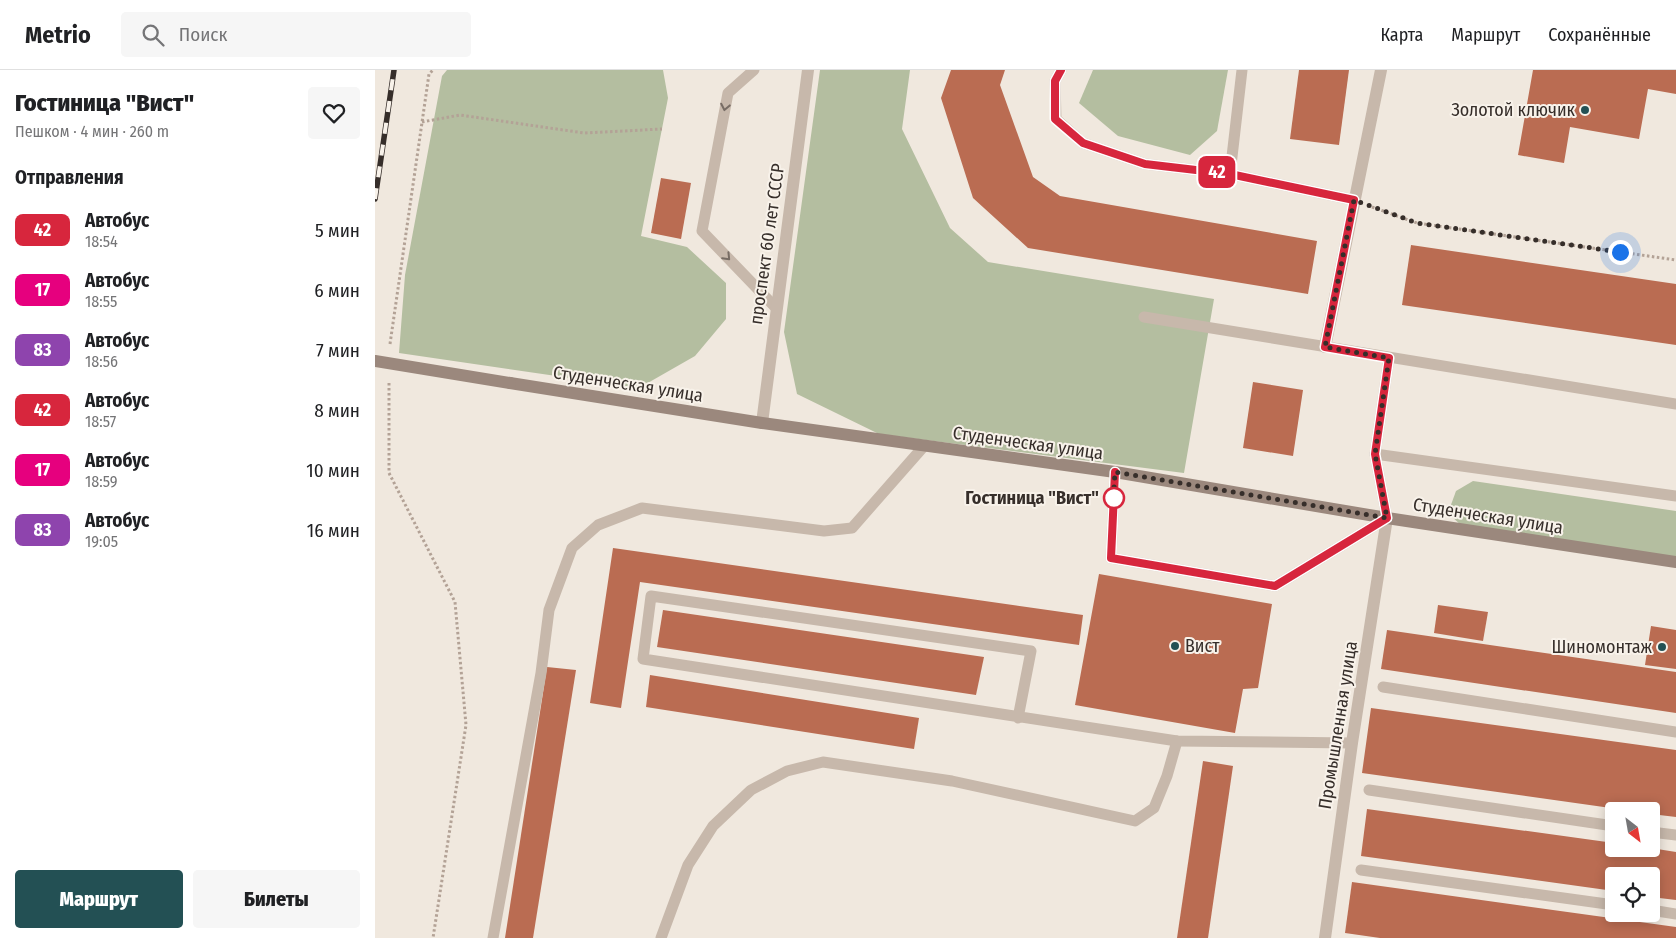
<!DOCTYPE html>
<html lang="ru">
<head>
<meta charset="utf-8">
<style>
	:root { --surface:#fff; --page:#f6f6f6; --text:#202124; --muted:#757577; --line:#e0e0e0; --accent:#235054 }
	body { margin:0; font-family:"Fira Sans Condensed",sans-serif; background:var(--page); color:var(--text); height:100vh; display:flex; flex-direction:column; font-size:19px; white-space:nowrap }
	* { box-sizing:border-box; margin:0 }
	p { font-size:16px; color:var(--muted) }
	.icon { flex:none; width:28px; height:28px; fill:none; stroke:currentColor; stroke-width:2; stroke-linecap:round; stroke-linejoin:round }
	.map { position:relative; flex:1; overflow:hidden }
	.side { display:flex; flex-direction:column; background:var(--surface); width:375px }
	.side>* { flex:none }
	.badge { padding:0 10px; border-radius:8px; font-size:18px; line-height:32px }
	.needle { width:32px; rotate:149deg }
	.fabs { position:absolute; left:1230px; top:732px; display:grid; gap:10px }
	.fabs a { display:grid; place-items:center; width:55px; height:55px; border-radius:5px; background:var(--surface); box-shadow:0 2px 12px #0003; font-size:25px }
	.you { position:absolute; width:25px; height:25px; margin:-12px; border:4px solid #fff; border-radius:50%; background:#1a73e8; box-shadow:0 0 0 8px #1a73e833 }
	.map>.badge { position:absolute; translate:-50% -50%; box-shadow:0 0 0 2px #fff }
	h2 { padding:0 15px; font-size:19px; line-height:45px }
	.round { display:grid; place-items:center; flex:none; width:52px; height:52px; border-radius:5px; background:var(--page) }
	.head { display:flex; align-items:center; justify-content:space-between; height:85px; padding:0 15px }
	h1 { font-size:24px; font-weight:800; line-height:38px }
	.cta { display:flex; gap:10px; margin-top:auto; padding:10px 15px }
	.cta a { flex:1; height:58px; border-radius:5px; background:var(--accent); color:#fff; font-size:20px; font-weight:800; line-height:58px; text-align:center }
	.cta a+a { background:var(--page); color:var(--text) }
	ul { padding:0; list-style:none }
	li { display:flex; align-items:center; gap:15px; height:60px; padding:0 15px }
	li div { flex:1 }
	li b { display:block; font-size:19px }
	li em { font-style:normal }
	li .badge { min-width:55px; font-weight:700; text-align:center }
	header { display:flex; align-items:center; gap:30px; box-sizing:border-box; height:70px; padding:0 25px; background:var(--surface); border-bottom:1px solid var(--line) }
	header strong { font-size:24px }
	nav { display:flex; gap:28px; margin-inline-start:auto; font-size:18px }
	.search { width:350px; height:45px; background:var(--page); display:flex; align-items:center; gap:12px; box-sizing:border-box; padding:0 18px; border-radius:5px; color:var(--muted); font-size:19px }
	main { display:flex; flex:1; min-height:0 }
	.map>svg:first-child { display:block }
	.green { fill:#b4bea0 }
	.building { fill:#ba6c52 }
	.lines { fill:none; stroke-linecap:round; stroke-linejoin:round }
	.path { stroke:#b3a296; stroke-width:3; stroke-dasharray:2.5 2.5; stroke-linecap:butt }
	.service { stroke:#c7b8ab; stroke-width:11 }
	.minor { stroke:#c7b8ab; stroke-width:12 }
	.tertiary { stroke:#c7b8ab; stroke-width:12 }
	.secondary { stroke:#9b887d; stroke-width:12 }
	.rail-casing { stroke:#362e2a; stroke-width:5.5 }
	.rail { stroke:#f8f2ea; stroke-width:4; stroke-dasharray:11; stroke-linecap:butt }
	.secondary-bridge { stroke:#9b887d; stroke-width:12 }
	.oneway { stroke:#776c64 }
	.line-casing { stroke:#fff; stroke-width:11 }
	.line { stroke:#d7263d; stroke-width:8 }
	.walk { stroke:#362e2a; stroke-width:5; stroke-dasharray:0 9 }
	.poi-dot { fill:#235054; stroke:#f8f2ea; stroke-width:2 }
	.stop-dot { fill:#fff; stroke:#d7263d; stroke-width:2.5 }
	.labels { text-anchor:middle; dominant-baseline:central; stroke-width:4; stroke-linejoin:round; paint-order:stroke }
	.poi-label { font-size:18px; fill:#362e2a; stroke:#f8f2ea; text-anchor:end }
	.street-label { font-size:18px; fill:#362e2a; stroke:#f8f2ea }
	.stop-label { font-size:18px; font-weight:bold; fill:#362e2a; stroke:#f8f2ea; text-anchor:end }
</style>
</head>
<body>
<header>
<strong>Metrio</strong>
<div class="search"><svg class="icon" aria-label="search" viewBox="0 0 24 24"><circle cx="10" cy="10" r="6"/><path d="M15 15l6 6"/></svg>Поиск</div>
<nav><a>Карта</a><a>Маршрут</a><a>Сохранённые</a></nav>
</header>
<main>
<section class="side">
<div class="head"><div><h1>Гостиница &quot;Вист&quot;</h1><p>Пешком · 4 мин · 260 m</p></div><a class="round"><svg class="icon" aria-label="heart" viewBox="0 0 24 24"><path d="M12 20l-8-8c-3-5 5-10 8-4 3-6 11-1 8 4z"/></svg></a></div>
<h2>Отправления</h2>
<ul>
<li><span class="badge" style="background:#d7263d;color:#fff">42</span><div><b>Автобус</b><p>18:54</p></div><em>5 мин</em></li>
<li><span class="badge" style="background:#e6007e;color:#fff">17</span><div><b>Автобус</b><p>18:55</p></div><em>6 мин</em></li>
<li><span class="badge" style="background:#8e44ad;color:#fff">83</span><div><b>Автобус</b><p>18:56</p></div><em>7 мин</em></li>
<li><span class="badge" style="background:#d7263d;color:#fff">42</span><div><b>Автобус</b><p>18:57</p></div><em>8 мин</em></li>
<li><span class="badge" style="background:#e6007e;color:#fff">17</span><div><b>Автобус</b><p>18:59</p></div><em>10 мин</em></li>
<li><span class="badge" style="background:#8e44ad;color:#fff">83</span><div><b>Автобус</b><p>19:05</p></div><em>16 мин</em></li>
</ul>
<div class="cta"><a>Маршрут</a><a>Билеты</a></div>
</section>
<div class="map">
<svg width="1301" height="868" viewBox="0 0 1301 868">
	<rect width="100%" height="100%" fill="#f0e8de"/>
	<g class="green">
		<polygon points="72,0 288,0 293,28 266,166 312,177 351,213 351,249 320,286 264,318 24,283 30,205 67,6"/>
		<polygon points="445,0 535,0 527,59 575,158 613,192 839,229 809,403 504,364 422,324 409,262"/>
		<polygon points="718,0 853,0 842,61 815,85 743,66 704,33"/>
		<polygon points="1098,411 1301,441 1301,491 1089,458 1073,443 1081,421"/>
	</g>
	<g class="building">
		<polygon points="576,0 630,0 625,15 658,107 685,126 942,171 933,224 653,178 598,128 566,28"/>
		<polygon points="924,0 974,0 964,75 915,69"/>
		<polygon points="1158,0 1301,0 1301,24 1273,19 1264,69 1195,57 1189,93 1143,85"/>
		<polygon points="286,108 316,113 306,169 276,163"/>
		<polygon points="1036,175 1301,214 1301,275 1027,235"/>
		<polygon points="878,312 928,320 918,386 868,378"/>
		<polygon points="238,478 708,545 704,575 265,512 246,638 215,633"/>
		<polygon points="724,504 897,534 883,618 868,619 860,663 700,635"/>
		<polygon points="1063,535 1113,542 1108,571 1059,563"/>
		<polygon points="288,540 609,587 601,625 282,577"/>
		<polygon points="1276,556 1301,560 1301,599 1270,595"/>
		<polygon points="1012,560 1301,602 1301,643 1006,599"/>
		<polygon points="172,597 201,600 158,868 130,868"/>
		<polygon points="275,605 544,648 539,679 271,637"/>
		<polygon points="996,638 1301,680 1301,747 1276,744 1276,741 1257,741 987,703"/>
		<polygon points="828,691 858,696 833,868 802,868"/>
		<polygon points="992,739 1239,773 1239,779 1276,778 1301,782 1301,830 1276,827 1276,806 1239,806 1239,821 986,786"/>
		<polygon points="977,812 1301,857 1301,868 1005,868 970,863"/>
	</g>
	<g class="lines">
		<g class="path">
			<polyline points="47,52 85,45 209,63 287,59"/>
			<polyline points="997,137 1042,153 1301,190"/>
			<polyline points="15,274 54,4 58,0"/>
			<polyline points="14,313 14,403 80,532 91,655 58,868"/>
		</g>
		<g class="service">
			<polyline points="379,0 353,23 327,161 401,238"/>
			<polyline points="686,0 680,11 681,49 708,73 770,94 855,104 979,130"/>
			<polyline points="855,104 867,0"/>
			<polyline points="769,247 1301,334"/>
			<polyline points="1000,384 1301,426"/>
			<polyline points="740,402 736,488 900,516 1012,448 1000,384 1014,288"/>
			<polyline points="1008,617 1301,662"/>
			<polyline points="643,648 656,581 276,526 268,589 802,671 977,673"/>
			<polyline points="994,720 1239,756"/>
			<polyline points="1276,762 1301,765"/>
			<polyline points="986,800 1239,835"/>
			<polyline points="1276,840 1301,844"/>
			<polyline points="118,868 166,603 174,540 197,478 223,455 267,438 449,461 477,458 549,376"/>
			<polyline points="286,868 313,795 338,756 376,720 412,701 448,692 577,711 760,751 779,738 792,706 802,671"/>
		</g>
		<polyline class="minor" points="950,277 1006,0"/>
		<g class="tertiary">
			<polyline points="387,353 433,0"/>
			<polyline points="950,868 977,673 1012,448"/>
		</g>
		<polyline class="secondary" points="135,313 387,353 740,402 1012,448 1301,492"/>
		<g class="rail-casing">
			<polyline id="rail" points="0,129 19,0"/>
		</g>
		<use href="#rail" class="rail"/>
		<polyline class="secondary-bridge" points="0,291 135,313"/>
	</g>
	<defs><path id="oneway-chevron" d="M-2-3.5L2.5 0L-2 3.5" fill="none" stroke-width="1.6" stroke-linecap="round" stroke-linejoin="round" transform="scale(1.25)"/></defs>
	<g class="oneway">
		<use href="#oneway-chevron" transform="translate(350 37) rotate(101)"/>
		<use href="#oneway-chevron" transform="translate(352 187) rotate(46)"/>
	</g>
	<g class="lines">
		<g class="line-casing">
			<polyline id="line" points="686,0 680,11 680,49 708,73 770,94 855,104 979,130 950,277 1014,288 1000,384 1012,448 900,516 736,488 740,402"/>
		</g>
		<use href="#line" class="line"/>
		<polyline class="walk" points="739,428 738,436 740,402 1012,448 1000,384 1014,288 950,277 979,130 1042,153 1245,182"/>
	</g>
	<g class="poi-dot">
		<circle cx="1210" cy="40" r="5"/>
		<circle cx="800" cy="576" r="5"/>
		<circle cx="1287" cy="577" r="5"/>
	</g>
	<circle class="stop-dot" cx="739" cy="428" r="10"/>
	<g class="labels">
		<g class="poi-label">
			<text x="1200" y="40">Золотой ключик</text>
			<text x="810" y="576" text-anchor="start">Вист</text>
			<text x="1277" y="577">Шиномонтаж</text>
		</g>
		<g class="street-label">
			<text transform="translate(392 174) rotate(-82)">проспект 60 лет СССР</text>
			<text transform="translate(253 314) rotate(9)">Студенческая улица</text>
			<text transform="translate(653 373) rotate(8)">Студенческая улица</text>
			<text transform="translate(1113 446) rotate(9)">Студенческая улица</text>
			<text transform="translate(963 655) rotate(-81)">Промышленная улица</text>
		</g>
		<g class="stop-label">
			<text x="724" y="428">Гостиница "Вист"</text>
		</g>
	</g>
</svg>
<div class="fabs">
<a><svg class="needle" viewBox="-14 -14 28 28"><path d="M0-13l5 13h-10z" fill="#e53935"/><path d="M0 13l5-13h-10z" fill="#757577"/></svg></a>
<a><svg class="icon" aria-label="locate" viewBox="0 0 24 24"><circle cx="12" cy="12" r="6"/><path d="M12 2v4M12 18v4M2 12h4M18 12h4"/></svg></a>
</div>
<div class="you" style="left:1245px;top:182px"></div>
<b class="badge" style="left:842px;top:102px;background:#d7263d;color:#fff">42</b>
</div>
</main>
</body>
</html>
